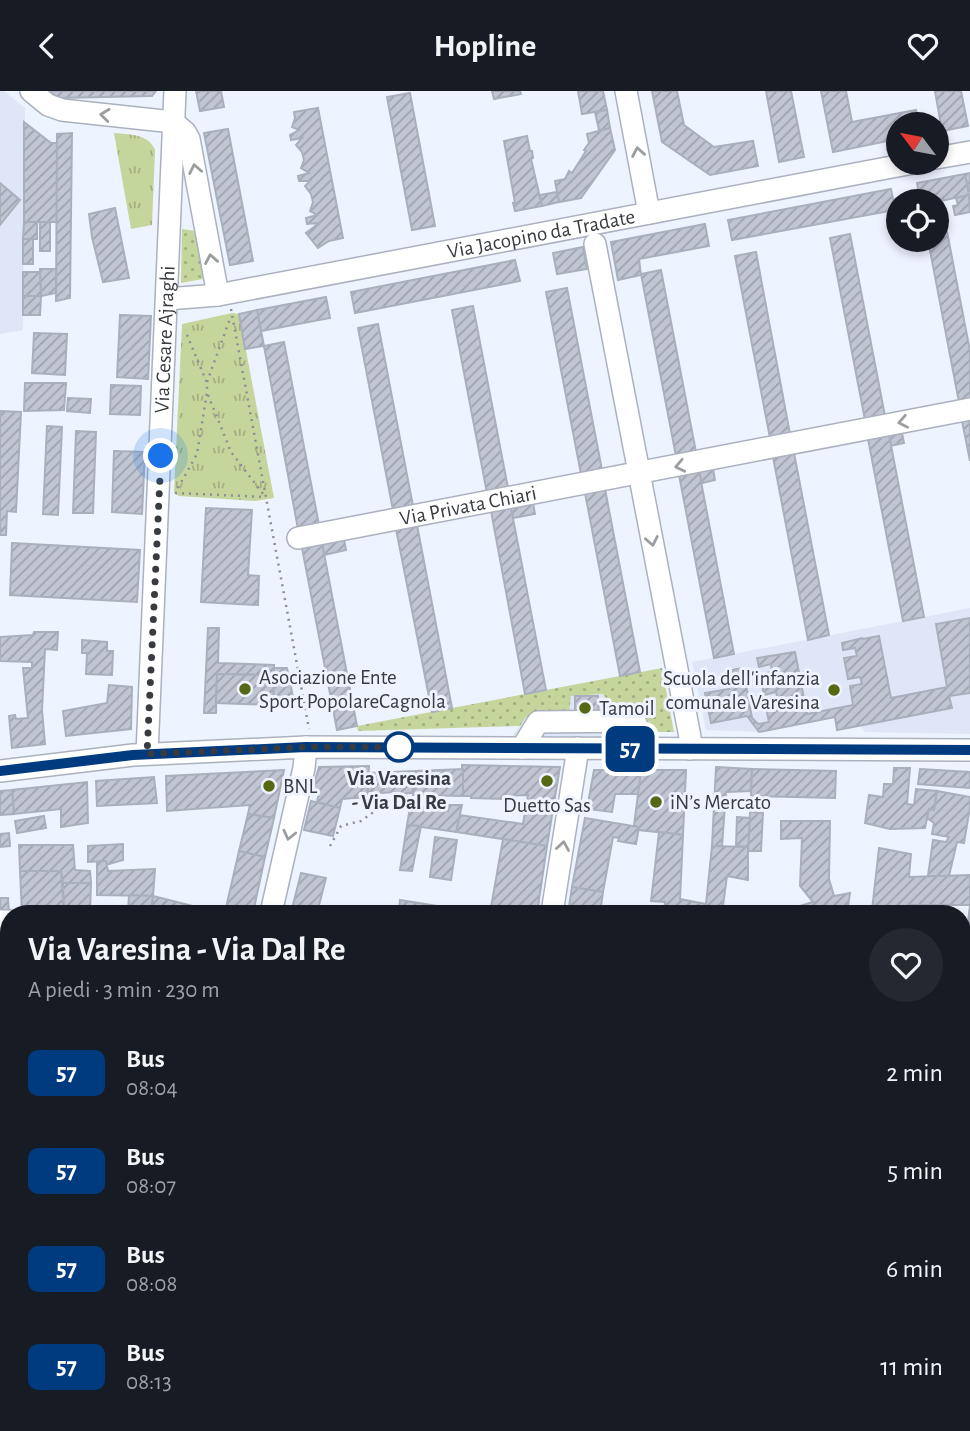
<!DOCTYPE html>
<html lang="it">
<head>
<meta charset="utf-8">
<style>
	:root { --surface:#171b24; --page:#242831; --text:#f1f3f6; --muted:#9ea1a6 }
	body { margin:0; font-family:"Alegreya Sans",sans-serif; background:var(--page); color:var(--text); height:100vh; display:flex; flex-direction:column; font-size:26px; white-space:nowrap }
	* { box-sizing:border-box; margin:0 }
	p { font-size:23px; color:var(--muted) }
	.icon { flex:none; width:38px; height:38px; fill:none; stroke:currentColor; stroke-width:2; stroke-linecap:round; stroke-linejoin:round }
	.map { position:relative; flex:1; overflow:hidden }
	.sheet { position:absolute; left:0px; top:814px; width:971px; height:527px; display:flex; flex-direction:column; background:var(--surface); border-radius:28px 28px 0 0; box-shadow:0 4px 10px #0003 }
	.sheet>* { flex:none }
	.badge { padding:0 14px; border-radius:10px; font-size:24px; line-height:46px }
	.needle { width:46px; rotate:302deg }
	.tools { position:absolute; left:886px; top:21px; display:grid; gap:14px }
	.tools a { display:grid; place-items:center; width:63px; height:63px; border-radius:50%; background:var(--surface); box-shadow:0 4px 10px #0003; font-size:35px }
	.you { position:absolute; width:35px; height:35px; margin:-18px; border:5px solid #fff; border-radius:50%; background:#1a73e8; box-shadow:0 0 0 10px #1a73e833 }
	.map>.badge { position:absolute; translate:-50% -50%; box-shadow:0 0 0 4px #fff }
	.round { display:grid; place-items:center; flex:none; width:74px; height:74px; border-radius:37px; background:var(--page) }
	.headline { display:flex; align-items:center; justify-content:space-between; height:119px; padding:0 28px }
	h1 { font-size:33px; font-weight:700; line-height:52px }
	ul { padding:0; list-style:none }
	li { display:flex; align-items:center; gap:21px; height:98px; padding:0 28px }
	li div { flex:1 }
	li b { display:block; font-size:26px }
	li em { font-style:normal }
	li .badge { min-width:77px; font-weight:700; text-align:center }
	header { display:flex; justify-content:space-between; align-items:center; height:91px; padding:0 28px; background:var(--surface); font-size:32px; font-weight:700 }
	.map>svg:first-child { display:block }
	.built { fill:#dfe6f7 }
	.grass { fill:url(#grass-dots) }
	.park { fill:url(#park-tufts) }
	.garden { fill:#c5d69c }
	.building { fill:url(#building-hatch); stroke:#a9b0bd; stroke-width:2 }
	.lines { fill:none; stroke-linecap:round; stroke-linejoin:round }
	.minor-casing { stroke:#abb1bf; stroke-width:24 }
	.major-casing { stroke:#d3d4d5; stroke-width:30 }
	.path { stroke:#8a8e97; stroke-width:2.5; stroke-dasharray:2 5; stroke-linecap:butt }
	.minor { stroke:#fff; stroke-width:21 }
	.major { stroke:#c5d496; stroke-width:26 }
	.tram { stroke:#979ba4; stroke-width:2 }
	.oneway { stroke:#9c9da0 }
	.line-casing { stroke:#fff; stroke-width:16 }
	.line { stroke:#003b80; stroke-width:10 }
	.walk { stroke:#383b40; stroke-width:7; stroke-dasharray:0 12.6 }
	.poi-dot { fill:#566813; stroke:#edf3ff; stroke-width:2.5 }
	.stop-dot { fill:#fff; stroke:#003b80; stroke-width:3.5 }
	.labels { text-anchor:middle; dominant-baseline:central; stroke-width:6; stroke-linejoin:round; paint-order:stroke }
	.street-label { font-size:21px; fill:#383b40; stroke:#edf3ff }
	.poi-label { font-size:21px; fill:#383b40; stroke:#edf3ff; text-anchor:start }
	.stop-label { font-size:21px; font-weight:bold; fill:#383b40; stroke:#edf3ff }
</style>
</head>
<body>
<header><svg class="icon" aria-label="back" viewBox="0 0 24 24"><path d="M15 5l-7 7 7 7"/></svg>Hopline<svg class="icon" aria-label="heart" viewBox="0 0 24 24"><path d="M12 20l-8-8c-3-5 5-10 8-4 3-6 11-1 8 4z"/></svg></header>
<div class="map">
<svg width="970" height="1340" viewBox="0 0 970 1340">
	<defs>
		<pattern id="grass-dots" width="8" height="8" patternUnits="userSpaceOnUse" patternTransform="scale(1.75)"><rect width="8" height="8" fill="#c5d69c"/><path d="M2 2h.1M6 6h.1" fill="none" stroke="#a1af81" stroke-width="1.8" stroke-linecap="round"/></pattern>
		<pattern id="park-tufts" width="24" height="20" patternUnits="userSpaceOnUse" patternTransform="scale(1.75)"><rect width="24" height="20" fill="#c5d69c"/><path d="M3 7l-1-3M5 7V3M7 7l1-3M15 17l-1-3M17 17v-4M19 17l1-3" fill="none" stroke="#a1af81"/></pattern>
		<pattern id="building-hatch" width="6" height="6" patternUnits="userSpaceOnUse" patternTransform="scale(1.75)"><rect width="6" height="6" fill="#c0c6d4"/><path d="M-1 1l2-2M0 6l6-6M5 7l2-2" fill="none" stroke="#9da2ad"/></pattern>
	</defs>
	<rect width="100%" height="100%" fill="#edf3ff"/>
	<g class="built">
		<polygon points="0,0 4,0 25,17 23,239 0,243"/>
		<polygon points="970,517 970,643 865,641 861,635 837,639 834,626 759,641 706,639 692,571"/>
		<polygon points="603,603 643,621 664,659 505,656 526,626 569,623 571,605"/>
	</g>
	<g class="grass">
		<polygon points="182,138 196,140 203,188 181,192"/>
		<polygon points="662,577 674,641 654,641 643,621 618,622 603,603 571,605 569,623 526,626 520,635 358,640 357,635"/>
	</g>
	<g class="park">
		<path d="M114,42C130,44 148,42 155,59L152,134L131,138Z"/>
		<polygon points="232,222 239,223 274,407 255,410 179,405 174,402 182,233"/>
		<polygon points="963,1071 970,1072 970,1252 963,1255"/>
		<polygon points="693,1332 783,1332 763,1340"/>
	</g>
	<polygon class="garden" points="963,1137 970,1139 970,1202 963,1201"/>
	<g class="building">
		<polygon points="50,0 156,0 152,5 58,7"/>
		<polygon points="196,0 221,0 224,16 200,20"/>
		<polygon points="492,0 520,0 521,3 494,8"/>
		<polygon points="578,0 603,0 607,19 582,23"/>
		<polygon points="652,0 677,0 684,34 714,56 753,50 758,75 710,84 662,51"/>
		<polygon points="766,0 791,0 804,66 779,71"/>
		<polygon points="821,0 846,0 852,31 916,19 919,33 898,33 898,48 833,61"/>
		<polygon points="935,0 961,0 968,35 942,40"/>
		<polygon points="410,2 435,135 412,139 387,6"/>
		<polygon points="318,17 343,147 329,150 318,157 306,142 319,132 307,133 306,127 317,124 310,120 313,111 311,103 305,95 310,90 299,90 298,85 309,82 301,77 304,69 302,61 296,54 302,47 291,49 290,44 299,39 292,36 295,27 294,21"/>
		<polygon points="607,19 610,37 599,39 595,21"/>
		<polygon points="24,31 51,52 57,52 57,131 24,131"/>
		<polygon points="610,37 615,59 581,107 559,111 555,90 565,88 569,80 572,82 586,60 584,59 589,52 587,43"/>
		<polygon points="228,38 253,170 230,174 204,42"/>
		<polygon points="72,42 70,207 56,210 57,43"/>
		<polygon points="527,45 530,60 532,60 533,67 531,68 542,115 515,120 513,112 515,112 504,50"/>
		<polygon points="970,82 970,100 968,100 965,83"/>
		<polygon points="965,83 969,104 936,111 920,110 917,92"/>
		<polygon points="0,92 20,109 0,134"/>
		<polygon points="891,98 895,119 732,149 728,129"/>
		<polygon points="557,101 559,111 542,115 540,104"/>
		<polygon points="969,104 970,121 955,124 953,115 958,114 956,107"/>
		<polygon points="115,117 129,187 103,191 92,146 89,123"/>
		<polygon points="944,125 970,260 970,309 959,311 928,149 936,149 936,126"/>
		<polygon points="24,131 37,131 37,148 23,148"/>
		<rect x="40" y="131" width="10" height="29"/>
		<polygon points="705,133 709,155 639,168 641,184 618,189 611,151"/>
		<polygon points="850,143 885,325 865,329 830,147"/>
		<rect x="23" y="148" width="10" height="25"/>
		<polygon points="583,156 587,178 557,183 553,162"/>
		<polygon points="756,161 790,343 770,347 735,165"/>
		<polygon points="515,169 520,190 355,222 351,201"/>
		<polygon points="40,178 56,178 56,202 41,205"/>
		<polygon points="661,179 696,361 676,365 641,183"/>
		<polygon points="23,181 40,181 41,205 23,205"/>
		<polygon points="567,197 602,379 581,383 546,201"/>
		<polygon points="23,205 41,205 40,224 23,224"/>
		<polygon points="326,206 330,227 261,240 257,219"/>
		<polygon points="473,215 508,397 487,402 452,219"/>
		<polygon points="257,219 264,255 245,258 239,223"/>
		<polygon points="120,224 151,225 148,288 117,286"/>
		<polygon points="378,233 413,415 393,419 358,237"/>
		<polygon points="34,242 67,243 65,284 32,282"/>
		<polygon points="284,251 319,434 298,438 264,255"/>
		<polygon points="25,292 66,292 64,319 24,320"/>
		<polygon points="111,294 141,295 140,324 110,323"/>
		<polygon points="68,307 91,308 90,322 67,320"/>
		<polygon points="0,320 21,321 16,421 7,420 6,444 0,444"/>
		<polygon points="970,328 970,370 962,330"/>
		<polygon points="47,335 62,336 58,424 43,423"/>
		<polygon points="76,340 96,341 93,422 73,422"/>
		<polygon points="902,342 904,352 890,355 889,344"/>
		<polygon points="889,344 924,526 903,530 868,348"/>
		<polygon points="114,360 145,361 142,423 112,421"/>
		<polygon points="794,362 829,544 808,549 773,366"/>
		<polygon points="713,378 715,389 702,392 699,380"/>
		<polygon points="699,380 734,563 714,567 679,384"/>
		<polygon points="605,398 640,581 620,585 585,402"/>
		<polygon points="533,412 535,423 513,427 511,417"/>
		<polygon points="206,417 252,419 248,484 259,485 258,514 201,511"/>
		<polygon points="511,417 546,599 525,603 491,420"/>
		<polygon points="417,434 452,617 432,621 396,438"/>
		<polygon points="344,448 346,459 324,464 322,452"/>
		<polygon points="12,452 140,459 137,511 10,504"/>
		<polygon points="322,452 357,635 337,639 302,457"/>
		<polygon points="970,527 970,602 949,605 952,617 837,639 835,626 759,641 747,625 711,632 705,602 729,598 726,580 743,577 752,627 758,633 769,631 765,612 778,609 776,601 764,604 760,583 772,581 771,573 759,576 757,567 795,561 807,623 853,614 850,595 862,593 860,586 848,588 844,567 857,565 855,557 843,559 842,552 862,547 863,548 879,545 891,607 947,596 936,533"/>
		<polygon points="208,537 219,537 218,572 274,574 274,584 217,583 216,622 204,622"/>
		<polygon points="34,541 58,541 57,559 45,558 42,619 45,653 12,657 9,625 15,624 16,628 28,627 23,577 32,577 32,571 0,570 0,546 33,544"/>
		<polygon points="82,549 107,551 107,560 113,560 112,584 86,583 87,562 82,562"/>
		<polygon points="274,577 287,577 295,615 273,614"/>
		<polygon points="217,583 274,584 273,614 216,612"/>
		<polygon points="109,594 132,596 131,638 66,645 63,620 107,612"/>
		<polygon points="575,605 598,605 599,629 575,629"/>
		<polygon points="462,674 560,676 547,755 456,741 460,724 523,733 528,704 502,705 503,708 471,707 471,705 463,705"/>
		<polygon points="369,675 367,706 342,708 340,717 317,711 319,702 312,700 319,676"/>
		<polygon points="716,676 752,678 751,700 726,701 722,755 712,755"/>
		<polygon points="894,677 910,677 907,713 914,714 916,698 937,700 934,719 929,718 925,737 890,738 865,732 869,704 883,706 884,693 893,693"/>
		<polygon points="463,678 463,705 413,704 416,680"/>
		<polygon points="752,678 836,680 835,707 751,705"/>
		<polygon points="920,678 970,681 970,697 918,693"/>
		<polygon points="284,679 274,727 248,723 250,714 167,720 166,685"/>
		<polygon points="594,679 641,679 639,703 615,703 612,721 587,718"/>
		<polygon points="641,679 686,679 683,744 639,739 639,736 634,735"/>
		<polygon points="416,680 412,702 395,703 394,701 368,703 368,682"/>
		<polygon points="154,686 157,712 97,715 96,690"/>
		<polygon points="87,691 88,732 61,736 61,718 14,723 12,699"/>
		<polygon points="12,699 14,723 0,724 0,700"/>
		<polygon points="937,700 970,706 970,716 964,752 957,751 949,785 928,785 933,749 946,751 949,746 932,743 934,732 927,727 929,718 934,719"/>
		<polygon points="311,710 340,717 333,745 304,739"/>
		<polygon points="449,714 462,714 456,741 407,734 410,717 420,718 421,716 448,720"/>
		<polygon points="750,721 763,722 761,760 748,760"/>
		<polygon points="248,723 274,727 265,766 239,760"/>
		<polygon points="44,725 46,737 17,742 15,730"/>
		<polygon points="737,726 750,727 748,756 736,755"/>
		<polygon points="585,727 639,736 636,753 618,750 619,747 613,746 603,801 572,796"/>
		<polygon points="781,730 830,730 829,788 834,805 850,802 847,822 777,822 813,811 800,795 802,747 781,748"/>
		<polygon points="407,734 421,735 412,780 400,779"/>
		<polygon points="659,741 683,744 680,808 706,813 712,755 748,756 748,789 727,785 722,822 664,822 665,811 651,810"/>
		<polygon points="9,742 10,755 0,756 0,743"/>
		<polygon points="435,746 457,749 451,789 430,786"/>
		<polygon points="503,748 547,755 537,822 490,822"/>
		<polygon points="123,753 123,769 106,774 106,770 88,771 88,755"/>
		<polygon points="19,754 73,754 75,779 90,780 91,792 63,792 61,780 20,780"/>
		<polygon points="879,757 911,763 909,786 970,784 970,849 966,849 970,814 909,814 910,822 849,822 872,819"/>
		<polygon points="239,760 265,766 253,822 225,821"/>
		<polygon points="106,770 108,780 155,778 153,805 97,804 97,771"/>
		<polygon points="20,780 61,780 64,822 22,822"/>
		<polygon points="301,782 326,787 317,822 291,822"/>
		<polygon points="63,792 91,792 90,821 64,822"/>
		<polygon points="572,796 603,801 600,822 568,822"/>
		<polygon points="129,804 153,805 151,822 115,822 128,822"/>
		<polygon points="153,805 213,820 214,822 151,822"/>
		<polygon points="0,807 8,807 9,823 0,823"/>
		<polygon points="400,809 481,822 399,822"/>
		<rect x="0" y="838" width="9" height="31"/>
		<rect x="0" y="869" width="9" height="89"/>
		<polygon points="963,907 970,907 970,973 963,972 962,976"/>
		<polygon points="0,958 9,958 9,1050 0,1049"/>
		<polygon points="963,972 970,973 970,986 962,977"/>
		<polygon points="962,1000 969,1002 965,1024 962,1024"/>
		<polygon points="9,1095 9,1111 0,1110 0,1096"/>
		<polygon points="0,1142 9,1143 9,1155 0,1154"/>
		<polygon points="4,1165 9,1165 9,1177 2,1176"/>
		<polygon points="0,1176 9,1177 9,1192 0,1191"/>
		<polygon points="0,1239 7,1240 4,1267 0,1266"/>
		<polygon points="7,1240 9,1240 9,1267 4,1267"/>
		<polygon points="0,1303 5,1303 0,1334"/>
		<polygon points="5,1303 9,1304 9,1332 42,1332 40,1338 19,1337 17,1334 0,1332"/>
		<polygon points="42,1332 79,1332 78,1340 40,1340"/>
		<polygon points="79,1332 139,1332 137,1340 107,1340 109,1336"/>
		<polygon points="171,1332 187,1333 231,1332 229,1340 169,1340"/>
		<polygon points="282,1334 345,1339 345,1340 282,1340"/>
	</g>
	<g class="lines">
		<g class="minor-casing">
			<g id="minor">
				<polyline points="31,0 48,14 62,19 173,31"/>
				<polyline points="626,0 649,122"/>
				<polyline points="173,31 185,41 189,48 218,204"/>
				<polyline points="936,67 970,61"/>
				<polyline points="595,153 690,646 690,658"/>
				<path id="s1" d="M167,208L218,204L913,72"/>
				<path id="s2" d="M298,447L970,318"/>
				<polyline points="522,657 538,631 635,630 645,658"/>
				<path id="s3" d="M147,663L175,0"/>
				<polyline points="0,680 133,664 306,656 970,659"/>
				<polyline points="271,822 304,677 306,656"/>
				<polyline points="552,822 578,657"/>
				<polyline points="0,830 9,830"/>
				<polyline points="962,878 970,878"/>
				<polyline points="962,1053 970,1054"/>
				<polyline points="962,1272 970,1268"/>
				<polyline points="0,1286 9,1287"/>
				<polyline points="962,1322 970,1326"/>
				<polyline points="463,1332 535,1340"/>
				<polyline points="946,1332 952,1340"/>
				<polyline points="152,1340 154,1332"/>
				<polyline points="600,1340 601,1332"/>
				<polyline points="635,1340 649,1332"/>
				<polyline points="819,1340 836,1332"/>
			</g>
		</g>
		<g class="major-casing">
			<g id="major">
				<polyline points="962,1309 970,1306"/>
				<polyline points="896,1340 914,1332"/>
			</g>
		</g>
		<g class="path">
			<polyline points="231,218 309,638"/>
			<polyline points="207,291 231,225"/>
			<polyline points="208,304 231,361 264,404"/>
			<polyline points="178,397 197,363 207,301 207,292 185,239"/>
			<polyline points="175,402 266,406"/>
			<polyline points="330,755 341,735 361,730 389,710"/>
			<polyline points="962,1132 970,1133"/>
			<polyline points="962,1204 970,1206"/>
		</g>
		<use href="#minor" class="minor"/>
		<use href="#major" class="major"/>
		<g class="tram">
			<polyline points="0,1289 9,1290"/>
			<polyline points="429,1332 506,1340"/>
			<polyline points="497,1332 581,1340"/>
			<polyline points="938,1340 956,1332"/>
			<polyline points="960,1340 970,1335"/>
		</g>
	</g>
	<defs><path id="oneway-chevron" d="M-2-3.5L2.5 0L-2 3.5" fill="none" stroke-width="1.6" stroke-linecap="round" stroke-linejoin="round" transform="scale(1.75)"/></defs>
	<g class="oneway">
		<use href="#oneway-chevron" transform="translate(105 24) rotate(-174)"/>
		<use href="#oneway-chevron" transform="translate(638 61) rotate(-100)"/>
		<use href="#oneway-chevron" transform="translate(195 78) rotate(-101)"/>
		<use href="#oneway-chevron" transform="translate(211 168) rotate(-100)"/>
		<use href="#oneway-chevron" transform="translate(903 331) rotate(169)"/>
		<use href="#oneway-chevron" transform="translate(680 375) rotate(168)"/>
		<use href="#oneway-chevron" transform="translate(652 450) rotate(79)"/>
		<use href="#oneway-chevron" transform="translate(289 744) rotate(103)"/>
		<use href="#oneway-chevron" transform="translate(563 755) rotate(-81)"/>
	</g>
	<g class="lines">
		<g class="line-casing">
			<polyline id="line" points="0,680 133,664 306,656 970,659"/>
		</g>
		<use href="#line" class="line"/>
		<polyline class="walk" points="161,365 147,663 306,656 399,656"/>
	</g>
	<g class="poi-dot">
		<circle cx="245" cy="598" r="7"/>
		<circle cx="834" cy="599" r="7"/>
		<circle cx="585" cy="617" r="7"/>
		<circle cx="547" cy="690" r="7"/>
		<circle cx="269" cy="695" r="7"/>
		<circle cx="656" cy="711" r="7"/>
	</g>
	<circle class="stop-dot" cx="399" cy="656" r="14"/>
	<g class="labels">
		<g class="street-label">
			<text stroke="none"><textPath href="#s1" startOffset="380">Via Jacopino da Tradate</textPath></text>
			<text stroke="none"><textPath href="#s3" startOffset="415">Via Cesare Ajraghi</textPath></text>
			<text stroke="none"><textPath href="#s2" startOffset="173">Via Privata Chiari</textPath></text>
		</g>
		<g class="poi-label">
			<text x="259" y="586">Asociazione Ente<tspan x="259" dy="24">Sport PopolareCagnola</tspan></text>
			<text x="820" y="587" text-anchor="end">Scuola dell'infanzia<tspan x="820" dy="24">comunale Varesina</tspan></text>
			<text x="599" y="617">Tamoil</text>
			<text x="283" y="695">BNL</text>
			<text x="670" y="711">iN’s Mercato</text>
			<text x="547" y="714" text-anchor="middle">Duetto Sas</text>
		</g>
		<g class="stop-label">
			<text x="399" y="687">Via Varesina<tspan x="399" dy="24">- Via Dal Re</tspan></text>
		</g>
	</g>
</svg>
<div class="tools">
<a><svg class="needle" viewBox="-14 -14 28 28"><path d="M0-13l5 13h-10z" fill="#e53935"/><path d="M0 13l5-13h-10z" fill="#9ea1a6"/></svg></a>
<a><svg class="icon" aria-label="locate" viewBox="0 0 24 24"><circle cx="12" cy="12" r="6"/><path d="M12 2v4M12 18v4M2 12h4M18 12h4"/></svg></a>
</div>
<div class="you" style="left:161px;top:365px"></div>
<b class="badge" style="left:630px;top:658px;background:#003b80;color:#fff">57</b>
<section class="sheet">
<div class="headline"><div><h1>Via Varesina - Via Dal Re</h1><p>A piedi · 3 min · 230 m</p></div><a class="round"><svg class="icon" aria-label="heart" viewBox="0 0 24 24"><path d="M12 20l-8-8c-3-5 5-10 8-4 3-6 11-1 8 4z"/></svg></a></div>
<ul>
<li><span class="badge" style="background:#003b80;color:#fff">57</span><div><b>Bus</b><p>08:04</p></div><em>2 min</em></li>
<li><span class="badge" style="background:#003b80;color:#fff">57</span><div><b>Bus</b><p>08:07</p></div><em>5 min</em></li>
<li><span class="badge" style="background:#003b80;color:#fff">57</span><div><b>Bus</b><p>08:08</p></div><em>6 min</em></li>
<li><span class="badge" style="background:#003b80;color:#fff">57</span><div><b>Bus</b><p>08:13</p></div><em>11 min</em></li>
</ul>
</section>
</div>
</body>
</html>
